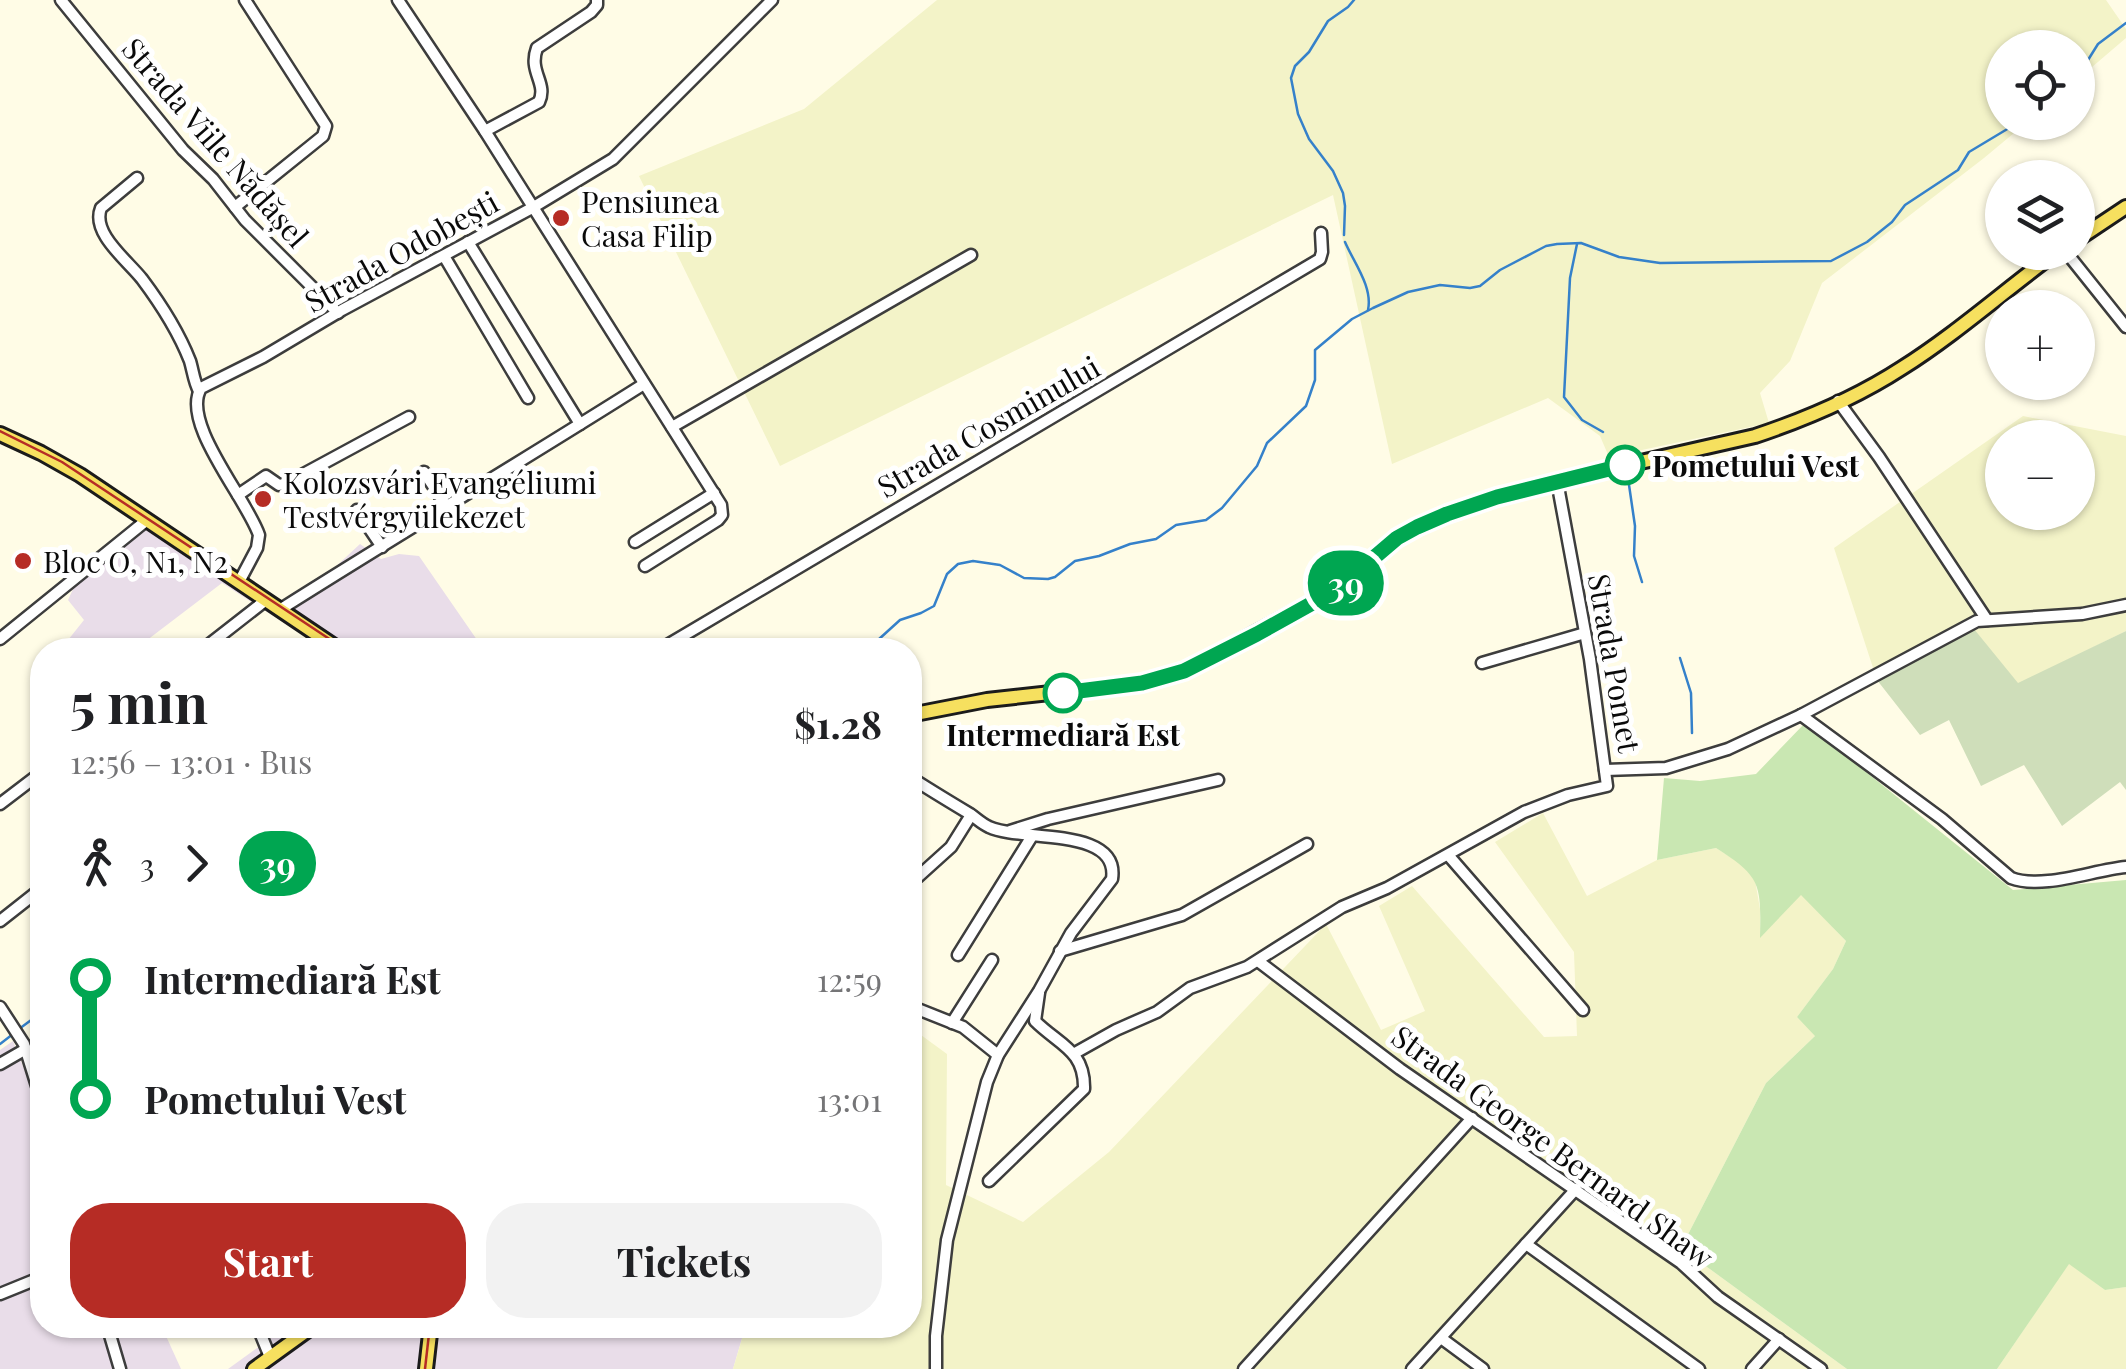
<!DOCTYPE html>
<html lang="en">
<head>
<meta charset="utf-8">
<style>
	:root { --surface:#fff; --page:#f2f2f2; --text:#202124; --muted:#757577; --accent:#b62c25 }
	body { margin:0; font-family:"Playfair Display",serif; background:var(--page); color:var(--text); height:100vh; display:flex; flex-direction:column; font-size:38px; white-space:nowrap }
	* { box-sizing:border-box; margin:0 }
	p { font-size:32px; color:var(--muted) }
	.icon { flex:none; width:55px; height:55px; fill:none; stroke:currentColor; stroke-width:2; stroke-linecap:round; stroke-linejoin:round }
	.map { position:relative; flex:1; overflow:hidden }
	.panel { position:absolute; left:30px; top:638px; width:892px; height:700px; display:flex; flex-direction:column; background:var(--surface); border-radius:40px; box-shadow:0 2px 8px #0004 }
	.panel>* { flex:none }
	.badge { padding:0 20px; border-radius:32px; font-size:35px; line-height:65px }
	.fabs { position:absolute; left:1985px; top:30px; display:grid; gap:20px }
	.fabs a { display:grid; place-items:center; width:110px; height:110px; border-radius:50%; background:var(--surface); box-shadow:0 2px 8px #0004; font-size:50px }
	.map>.badge { position:absolute; translate:-50% -50%; box-shadow:0 0 0 5px #fff }
	.legs { display:flex; align-items:center; gap:15px; height:110px; padding:0 40px; font-size:32px }
	.legs p { margin-inline-start:auto }
	.headline { display:flex; align-items:center; justify-content:space-between; height:170px; padding:0 40px }
	h1 { font-size:55px; font-weight:700; line-height:75px }
	.primary-button { display:flex; gap:20px; margin-top:auto; padding:20px 40px }
	.primary-button a { flex:1; height:115px; border-radius:40px; background:var(--accent); color:#fff; font-size:40px; font-weight:700; line-height:115px; text-align:center }
	.primary-button a+a { background:var(--page); color:var(--text) }
	ul { padding:0 40px; list-style:none }
	li { display:flex; align-items:center; gap:35px; height:120px; font-size:38px }
	li i { display:grid; place-items:center; width:15px; height:100%; margin:0 12px; background:currentColor }
	li i::after { content:''; width:25px; height:25px; margin:-12px; border:8px solid; border-radius:50%; background:var(--surface) }
	li p { margin-inline-start:auto }
	li:first-child i { background:linear-gradient(#0000 50%,currentColor 0) }
	li:last-child i { background:linear-gradient(currentColor 50%,#0000 0) }
	.map>svg:first-child { display:block }
	.industrial { fill:#e9dde9 }
	.farmland { fill:#f3f3c8; fill-rule:evenodd }
	.green { fill:#c9e7b2 }
	.cemetery { fill:#cfdeba }
	.lines { fill:none; stroke-linecap:round; stroke-linejoin:round }
	.stream { stroke:#3581ca; stroke-width:2.5 }
	.minor-casing { stroke:#3d3d3d; stroke-width:15 }
	.major-casing { stroke:#1b1b1b; stroke-width:18 }
	.minor { stroke:#fff; stroke-width:10 }
	.major { stroke:#f6e05f; stroke-width:12 }
	.tram { stroke:#b62c25; stroke-width:2.5 }
	.line-1-casing { stroke:#fff; stroke-width:22 }
	.line-1 { stroke:#00a651; stroke-width:15 }
	.poi-dot { fill:#b62c25; stroke:#fff; stroke-width:4 }
	.stop-1-dot { fill:#fff; stroke:#00a651; stroke-width:5 }
	.labels { text-anchor:middle; dominant-baseline:central; stroke-width:10; stroke-linejoin:round; paint-order:stroke }
	.street-label { font-size:30px; fill:#0a0a0a; stroke:#fff }
	.poi-label { font-size:30px; fill:#0a0a0a; stroke:#fff; text-anchor:start }
	.stop-label { font-size:30px; font-weight:bold; fill:#0a0a0a; stroke:#fff; text-anchor:start }
</style>
</head>
<body>
<div class="map">
<svg width="2126" height="1369" viewBox="0 0 2126 1369">
	<rect width="100%" height="100%" fill="#fffce6"/>
	<g class="industrial">
		<polygon points="147,528 222,578 290,609 360,544 381,559 399,554 419,556 484,650 326,650 222,583 134,650 60,650 84,620 68,600 74,587"/>
		<polygon points="13,1041 42,1114 42,1325 161,1325 181,1369 0,1369 0,1050"/>
		<polygon points="289,1325 746,1325 733,1369 228,1369"/>
	</g>
	<g class="farmland">
		<polygon points="937,0 2106,0 2126,29 2126,38 2078,79 2078,48 2002,48 2002,122 2026,123 1984,158 1822,283 1790,361 1760,393 1769,423 1609,457 1600,436 1548,398 1392,464 1333,195 780,466 639,176 804,109"/>
		<path d="M2023,416L2126,436V631L2018,684L1974,630L1877,680L1834,548ZM2002,438H2078V512H2002Z"/>
		<polygon points="1543,813 1587,896 1657,860 1716,848 1743,865 1755,880 1760,909 1760,937 1801,894 1846,941 1833,969 1797,1017 1816,1035 1766,1083 1681,1248 1847,1369 733,1369 746,1325 910,1325 910,1027 947,1054 946,1185 1023,1222 1109,1152 1326,924 1381,1030 1425,1011 1379,906 1412,886 1544,1037 1577,1036 1574,952 1495,842"/>
		<polygon points="2069,1263 2105,1290 2126,1287 2126,1369 1997,1369"/>
	</g>
	<path class="green" d="M1805,723L2013,890L2126,880V1287L2105,1290L2069,1264L1997,1369H1847L1681,1248L1766,1083L1815,1036L1797,1017L1833,969L1846,941L1801,895L1760,938C1761,885 1762,877 1716,848L1657,860L1664,778L1700,781L1756,774Z"/>
	<polygon class="cemetery" points="1974,629 2018,683 2126,631 2126,790 2120,782 2062,826 2024,765 1981,786 1949,720 1920,735 1877,680"/>
	<g class="lines">
		<g class="stream">
			<polyline points="2078,76 2098,44 2126,23"/>
			<polyline points="1344,235 1345,206 1343,193 1333,171 1309,139 1298,114 1291,78 1295,66 1309,52 1328,21 1348,7 1354,0"/>
			<path d="M1345,242C1354,263 1373,287 1368,310"/>
			<polyline points="1577,244 1570,278 1564,397 1582,420 1603,432"/>
			<polyline points="1628,478 1635,526 1634,556 1642,582"/>
			<polyline points="810,650 821,647 864,644 878,640 900,620 921,613 934,606 947,574 958,564 973,561 1000,565 1024,578 1048,579 1055,577 1075,561 1099,556 1130,544 1156,539 1176,525 1206,520 1222,508 1257,466 1267,443 1306,406 1315,380 1315,350 1352,319 1373,308 1408,292 1440,285 1470,288 1480,286 1500,270 1546,246 1557,244 1581,243 1619,257 1660,263 1831,261 1867,242 1892,222 1905,205 1958,170 1969,152 2019,122"/>
			<polyline points="1680,658 1691,693 1692,733"/>
			<polyline points="19,1029 42,1012"/>
			<polyline points="0,1044 13,1034"/>
		</g>
		<g class="minor-casing">
			<g id="minor">
				<polyline points="61,0 183,150 213,179 245,220 338,313"/>
				<polyline points="398,0 485,131 721,505 722,515 718,520 645,566"/>
				<path d="M485,131L539,102C548,83 528,72 537,48L591,12L597,5V0"/>
				<path d="M137,178L101,208C91,233 127,260 142,279C160,303 179,333 190,361C193,371 194,382 199,391"/>
				<polyline points="235,207 323,136 326,126 245,0"/>
				<polyline points="468,242 580,424"/>
				<polyline points="2066,252 2126,327"/>
				<polyline points="444,256 528,398"/>
				<polyline points="1838,401 1879,457 1987,620"/>
				<polyline points="672,427 971,255"/>
				<polyline points="424,472 447,507"/>
				<polyline points="238,495 266,476 279,485 287,483 409,417"/>
				<polyline points="357,510 382,547"/>
				<polyline points="635,542 714,493"/>
				<path d="M239,582L257,548L259,535C247,499 180,423 201,388L263,357L342,310L532,208L613,159L772,0"/>
				<path d="M281,609C401,533 524,460 644,384"/>
				<polyline points="0,639 147,520"/>
				<polyline points="202,650 266,600"/>
				<polyline points="659,650 1320,259 1322,252 1321,233"/>
				<polyline points="1482,663 1585,633"/>
				<path d="M1801,715L1942,819L2011,878C2043,890 2093,870 2126,867"/>
				<polyline points="1605,770 1666,768 1728,749 1801,715 1977,621 2082,614 2126,605"/>
				<path d="M910,777C930,790 950,802 970,814C976,818 982,824 989,827C1020,842 1120,826 1112,879L1071,933L1039,991L998,1055L987,1082L947,1240L936,1336V1369"/>
				<polyline points="0,804 42,772"/>
				<polyline points="1010,831 1048,819 1218,780"/>
				<polyline points="1449,856 1583,1010"/>
				<polyline points="910,884 951,847 971,815"/>
				<polyline points="0,921 42,888"/>
				<polyline points="1060,951 1182,915 1307,844"/>
				<polyline points="958,955 1032,836"/>
				<polyline points="1258,961 1400,1069 1681,1263 1718,1297 1821,1369"/>
				<polyline points="910,1006 963,1027 998,1055"/>
				<polyline points="0,1007 24,1044 42,1102"/>
				<polyline points="952,1023 992,960"/>
				<polyline points="1075,1053 1116,1030 1157,1012 1190,988 1247,967 1342,907 1387,888 1524,812 1568,795 1607,786 1590,659 1557,481"/>
				<polyline points="0,1064 26,1049"/>
				<path d="M989,1181L1084,1089C1085,1050 1059,1045 1035,1021L1039,993"/>
				<polyline points="1526,1244 1699,1369"/>
				<polyline points="0,1294 42,1277"/>
				<polyline points="107,1325 120,1369"/>
				<polyline points="257,1325 270,1357"/>
				<polyline points="1441,1338 1483,1369"/>
				<polyline points="1244,1369 1472,1118"/>
				<polyline points="1412,1369 1576,1189"/>
				<polyline points="1752,1369 1779,1339"/>
			</g>
		</g>
		<g class="major-casing">
			<g id="major">
				<polyline points="2078,239 2126,207"/>
				<polyline points="0,434 41,453 80,475 340,650"/>
				<path d="M910,715L987,700L1142,683L1185,671L1335,590L1397,538L1447,513L1497,497L1557,481L1755,436C1803,420 1859,396 1902,368C1956,334 2005,290 2057,252"/>
				<polyline points="254,1369 315,1325"/>
				<polyline points="426,1369 431,1325"/>
			</g>
		</g>
		<use href="#minor" class="minor"/>
		<use href="#major" class="major"/>
		<g class="tram">
			<polyline points="0,431 62,462 346,650"/>
			<polyline points="425,1369 430,1325"/>
		</g>
	</g>
	<g class="lines">
		<g class="line-1-casing">
			<polyline id="line-1" points="1063,693 1142,683 1184,671 1257,634 1336,590 1397,538 1417,527 1447,514 1497,497 1625,465"/>
		</g>
		<use href="#line-1" class="line-1"/>
	</g>
	<g class="poi-dot">
		<circle cx="561" cy="218" r="10"/>
		<circle cx="263" cy="499" r="10"/>
		<circle cx="23" cy="561" r="10"/>
	</g>
	<g class="stop-1-dot">
		<circle cx="1625" cy="465" r="18"/>
		<circle cx="1063" cy="693" r="18"/>
	</g>
	<g class="labels">
		<g class="street-label">
			<text transform="translate(216 142) rotate(49)">Strada Viile Nădășel</text>
			<text transform="translate(401 251) rotate(-29)">Strada Odobești</text>
			<text transform="translate(988 426) rotate(-30)">Strada Cosminului</text>
			<text transform="translate(1615 663) rotate(80)">Strada Pomet</text>
			<text transform="translate(1553 1146) rotate(36)">Strada George Bernard Shaw</text>
		</g>
		<g class="poi-label">
			<text x="581" y="201">Pensiunea<tspan x="581" dy="34">Casa Filip</tspan></text>
			<text x="283" y="482">Kolozsvári Evangéliumi<tspan x="283" dy="34">Testvérgyülekezet</tspan></text>
			<text x="43" y="561">Bloc O, N1, N2</text>
		</g>
		<g class="stop-label">
			<text x="1652" y="465">Pometului Vest</text>
			<text x="1063" y="734" text-anchor="middle">Intermediară Est</text>
		</g>
	</g>
</svg>
<div class="fabs">
<a><svg class="icon" aria-label="locate" viewBox="0 0 24 24"><circle cx="12" cy="12" r="6"/><path d="M12 2v4M12 18v4M2 12h4M18 12h4"/></svg></a>
<a><svg class="icon" aria-label="layers" viewBox="0 0 24 24"><path d="M12 4l9 5-9 5-9-5zM3 14l9 5 9-5"/></svg></a>
<a>+</a>
<a>−</a>
</div>
<b class="badge" style="left:1346px;top:583px;background:#00a651;color:#fff">39</b>
<section class="panel">
<div class="headline"><div><h1>5 min</h1><p>12:56 – 13:01 · Bus</p></div><b>$1.28</b></div>
<div class="legs"><svg class="icon" aria-label="walk" viewBox="0 0 24 24"><circle cx="13" cy="4" r="2"/><path d="M13 8l-2 6 4 7M11 14l-3 7M7 12l3-4h3l4 4"/></svg>3<svg class="icon" aria-label="forward" viewBox="0 0 24 24"><path d="M9 5l7 7-7 7"/></svg><b class="badge" style="background:#00a651;color:#fff">39</b></div>
<ul>
<li><i style="color:#00a651"></i><b>Intermediară Est</b><p>12:59</p></li>
<li><i style="color:#00a651"></i><b>Pometului Vest</b><p>13:01</p></li>
</ul>
<div class="primary-button"><a>Start</a><a>Tickets</a></div>
</section>
</div>
</body>
</html>
